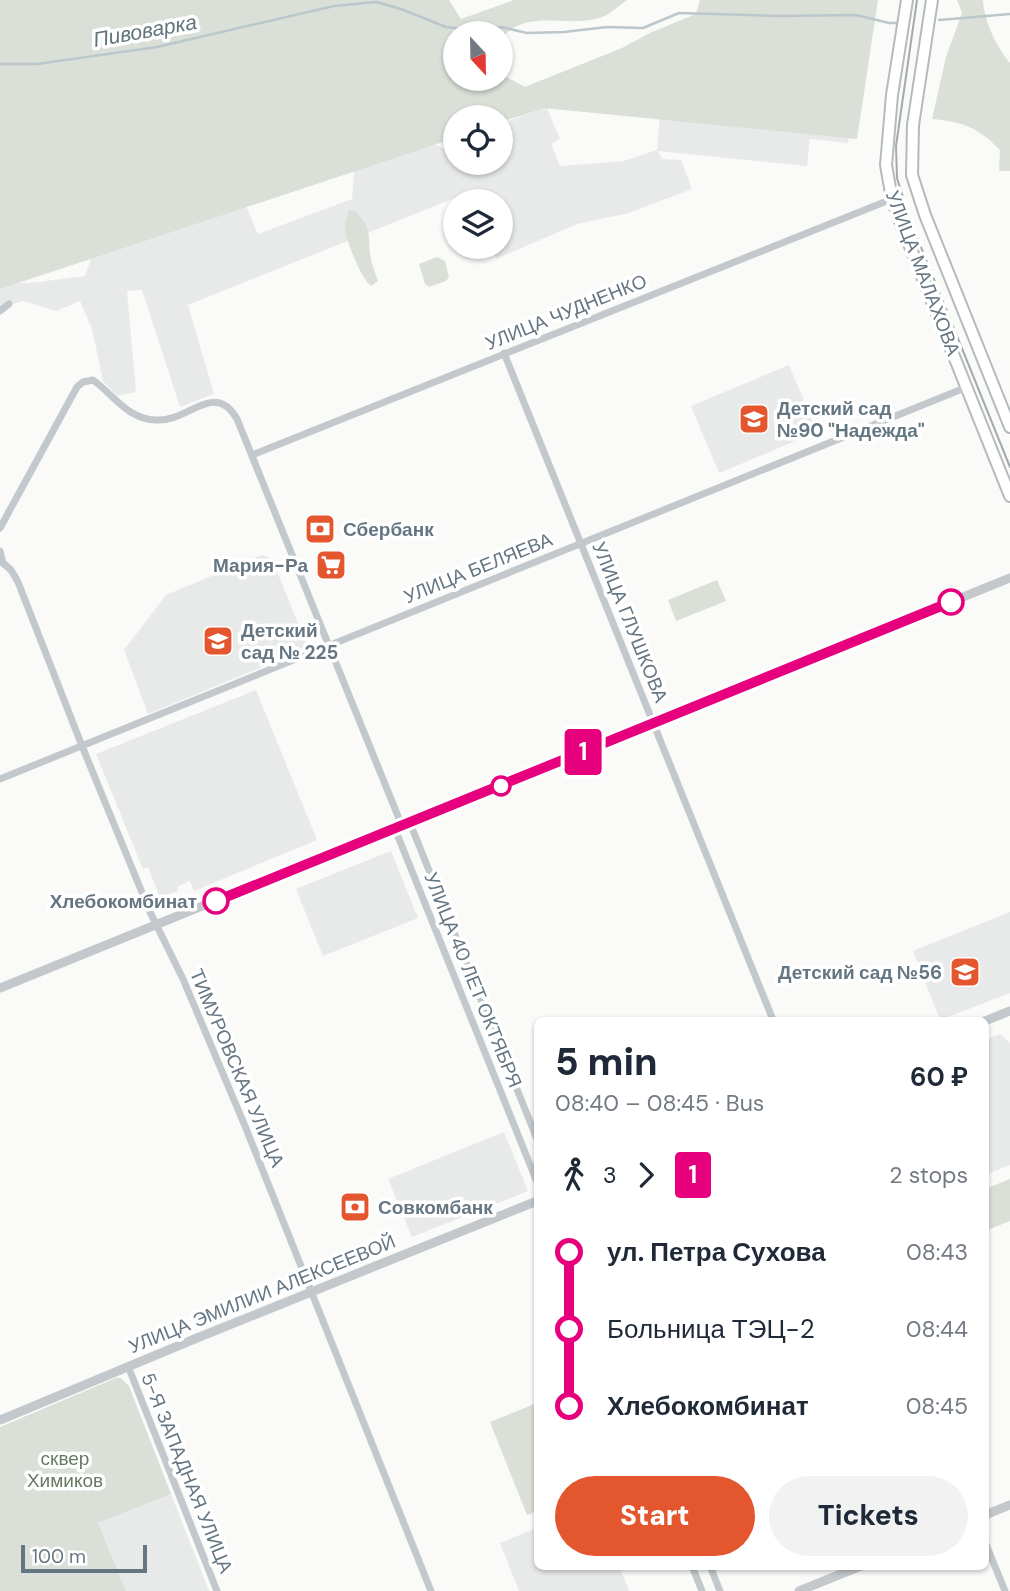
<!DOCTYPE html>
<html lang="en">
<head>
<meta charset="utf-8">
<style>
	:root { --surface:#fff; --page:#f2f2f3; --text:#1f2937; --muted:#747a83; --accent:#e4572e }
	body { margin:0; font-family:"DM Sans",sans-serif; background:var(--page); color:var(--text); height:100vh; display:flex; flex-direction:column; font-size:26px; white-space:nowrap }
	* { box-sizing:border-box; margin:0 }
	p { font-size:23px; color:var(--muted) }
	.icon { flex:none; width:38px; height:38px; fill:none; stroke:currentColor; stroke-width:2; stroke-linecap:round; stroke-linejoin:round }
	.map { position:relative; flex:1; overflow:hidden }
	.panel { position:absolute; left:534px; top:1017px; width:455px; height:553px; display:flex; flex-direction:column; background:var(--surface); border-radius:10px; box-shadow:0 2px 5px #0004 }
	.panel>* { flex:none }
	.badge { padding:0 14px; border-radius:5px; font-size:24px; line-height:46px }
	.needle { width:46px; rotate:158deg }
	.controls { position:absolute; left:443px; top:21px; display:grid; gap:14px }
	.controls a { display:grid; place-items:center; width:70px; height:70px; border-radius:50%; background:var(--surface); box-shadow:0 2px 5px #0004; font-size:35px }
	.scale { position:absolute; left:21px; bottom:18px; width:126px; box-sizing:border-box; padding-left:7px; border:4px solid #657683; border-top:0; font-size:19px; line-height:24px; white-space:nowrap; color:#657683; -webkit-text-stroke:5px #fff; paint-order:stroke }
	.map>.badge { position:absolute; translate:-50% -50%; box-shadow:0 0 0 4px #fff }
	.legs { display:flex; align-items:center; gap:10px; height:77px; padding:0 21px; font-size:23px }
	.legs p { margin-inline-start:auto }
	.head { display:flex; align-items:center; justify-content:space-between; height:119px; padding:0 21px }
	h1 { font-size:38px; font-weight:800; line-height:52px }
	.action { display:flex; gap:14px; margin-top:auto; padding:14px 21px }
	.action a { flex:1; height:80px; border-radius:42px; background:var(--accent); color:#fff; font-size:28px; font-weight:800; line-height:80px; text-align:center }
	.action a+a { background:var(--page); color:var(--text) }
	ul { padding:0 21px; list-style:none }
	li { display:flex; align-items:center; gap:24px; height:77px; font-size:26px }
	li i { display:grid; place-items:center; width:10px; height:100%; margin:0 9px; background:currentColor }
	li i::after { content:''; width:18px; height:18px; margin:-9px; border:5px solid; border-radius:50%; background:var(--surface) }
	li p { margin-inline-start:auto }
	li:first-child i { background:linear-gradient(#0000 50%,currentColor 0) }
	li:last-child i { background:linear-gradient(currentColor 50%,#0000 0) }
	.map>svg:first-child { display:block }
	.built { fill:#e8e9e9 }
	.green { fill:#dadfd7 }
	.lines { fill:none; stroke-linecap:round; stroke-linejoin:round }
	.stream { stroke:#bbc7cb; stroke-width:2.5 }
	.primary-casing { stroke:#b5babe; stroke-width:14 }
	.minor { stroke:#c3c8cc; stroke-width:7 }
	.tertiary { stroke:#c3c8cc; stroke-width:9 }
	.primary { stroke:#fff; stroke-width:10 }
	.tram { stroke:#a2aab0; stroke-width:2 }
	.line-1-casing { stroke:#fff; stroke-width:16 }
	.line-1 { stroke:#e6007e; stroke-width:10 }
	.stop-1-dot { fill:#fff; stroke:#e6007e; stroke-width:3.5 }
	.labels { text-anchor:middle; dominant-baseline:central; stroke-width:7; stroke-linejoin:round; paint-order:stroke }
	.street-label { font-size:19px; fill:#657683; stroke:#fff }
	.poi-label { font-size:19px; font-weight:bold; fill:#657683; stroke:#fff; text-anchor:start }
	.stop-label { font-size:19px; font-weight:bold; fill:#657683; stroke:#fff; text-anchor:end }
	.park-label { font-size:19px; fill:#687a64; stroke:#fff }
	.water-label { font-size:21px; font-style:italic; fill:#60757c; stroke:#fff }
</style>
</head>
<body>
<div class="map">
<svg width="1010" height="1591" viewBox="0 0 1010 1591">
	<rect width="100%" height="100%" fill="#fafaf8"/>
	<g class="built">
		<polygon points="663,73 851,109 848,143 810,139 807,166 658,151 662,159 681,160 692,189 629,213 577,224 496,259 490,247 500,247 500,201 471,201 467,193 188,305 214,394 180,407 142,290 127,291 136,392 117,396 103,381 92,329 80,301 56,311 23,301 0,308 0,283 30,283 85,276 104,223 242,197 258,234 352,199 355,158 406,134 443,148 455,143 455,163 500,163 501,124 546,106 560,139 551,144 560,166 624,161 657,150"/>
		<polygon points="789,365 817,432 719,473 691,406"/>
		<polygon points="262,555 272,559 308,648 148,714 124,650 166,595"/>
		<polygon points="256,690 317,840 194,891 190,881 177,887 178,891 160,898 148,867 143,869 96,754"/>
		<polygon points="391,851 418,918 323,956 296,889"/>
		<polygon points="1010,912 1010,993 940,1020 913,951"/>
		<polygon points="1000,1034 1010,1043 1010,1165 985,1175 985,1040"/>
		<polygon points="504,1132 528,1191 412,1237 388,1179"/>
		<polygon points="171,1494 209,1591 126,1591 98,1523"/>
		<polygon points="537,1528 537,1566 619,1566 629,1591 519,1591 500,1543"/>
	</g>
	<g class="green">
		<path d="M0,0H449L461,19L514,0H627C619,5 609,16 599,18C566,28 526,8 501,39L500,33H455V79H500L501,74L525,87L622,48L652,32L696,14L700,0H878L857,139L544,108L501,122L500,117H455V138L0,289Z"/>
		<path d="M957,0H983C984,21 996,46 1010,63V171H999L1000,150C978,127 963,122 932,119L946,57L962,13Z"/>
		<path d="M349,210L355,211C371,227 368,232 370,253C371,263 375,272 378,281L371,286C362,280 345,239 345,227C345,222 348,216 349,210Z"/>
		<polygon points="437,257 445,261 449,277 446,281 429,287 425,284 419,264"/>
		<polygon points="717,580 726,601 676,621 668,600"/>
		<polygon points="1010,1179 1010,1221 985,1231 985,1189"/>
		<polygon points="116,1378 121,1378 129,1386 171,1494 98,1523 126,1591 0,1591 0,1427"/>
		<polygon points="537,1403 537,1511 527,1515 490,1422"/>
	</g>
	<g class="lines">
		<g class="stream">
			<polyline points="939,20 1010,14"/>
			<polyline points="0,64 37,64 157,47 334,6 376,2 401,9 446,27 484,31 501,27 527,33 564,32 607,27 643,28 679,13 779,16 856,15 889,23 899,23"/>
		</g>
		<g class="primary-casing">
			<g id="primary">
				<polyline points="907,0 892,95 886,165 892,199 901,224 1010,496"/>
				<polyline points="932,0 913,125 912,175 925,215 1010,427"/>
			</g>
		</g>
		<g class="minor">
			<polyline points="0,311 9,304"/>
			<polyline points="504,353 773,1020"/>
			<polyline points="252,455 892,199"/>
			<path d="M0,528L77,387L83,382L93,380C114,395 127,419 156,420C189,422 214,380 237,419L402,826"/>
			<polyline points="0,551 3,563"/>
			<polyline points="3,563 11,570 18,582 82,746 150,912 183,979 245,1126 431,1591"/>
			<polyline points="0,779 967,387"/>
			<polyline points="410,823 537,1139"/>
			<polyline points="395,829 537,1182"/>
			<polyline points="128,1366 217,1591"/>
			<polyline points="985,1542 1005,1591"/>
			<polyline points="692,1566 702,1591"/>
			<polyline points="710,1566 720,1591"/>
		</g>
		<g class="tertiary">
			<polyline points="0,988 1010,578"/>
			<polyline points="985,1021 1010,1011"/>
			<polyline points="0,1420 197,1338 537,1201"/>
			<polyline points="985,1515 1010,1505"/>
			<polyline points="799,1591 861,1566"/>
		</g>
		<use href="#primary" class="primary"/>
		<polyline class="tram" points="917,0 896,146 897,178 910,220 1010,467"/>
	</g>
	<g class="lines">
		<g class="line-1-casing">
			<polyline id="line-1" points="216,901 951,602"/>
		</g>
		<use href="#line-1" class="line-1"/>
	</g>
	<defs>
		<g id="school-square" transform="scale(1.575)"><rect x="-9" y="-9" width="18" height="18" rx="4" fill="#e4572e" stroke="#fff"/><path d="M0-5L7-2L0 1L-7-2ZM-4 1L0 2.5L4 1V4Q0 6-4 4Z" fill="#fff"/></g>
		<g id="bank-square" transform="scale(1.575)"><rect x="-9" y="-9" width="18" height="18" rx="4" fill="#e4572e" stroke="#fff"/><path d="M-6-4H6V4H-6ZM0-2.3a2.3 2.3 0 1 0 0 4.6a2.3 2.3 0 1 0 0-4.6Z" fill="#fff"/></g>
		<g id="supermarket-square" transform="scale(1.575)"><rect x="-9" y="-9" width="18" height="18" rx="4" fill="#e4572e" stroke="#fff"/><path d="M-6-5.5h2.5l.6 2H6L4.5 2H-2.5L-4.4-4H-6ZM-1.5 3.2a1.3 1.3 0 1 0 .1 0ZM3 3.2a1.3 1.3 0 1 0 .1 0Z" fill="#fff"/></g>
	</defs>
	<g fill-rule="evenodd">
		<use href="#school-square" x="754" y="419"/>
		<use href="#bank-square" x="320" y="529"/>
		<use href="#supermarket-square" x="331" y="565"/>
		<use href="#school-square" x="218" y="641"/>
		<use href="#school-square" x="965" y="972"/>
		<use href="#bank-square" x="355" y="1207"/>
	</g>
	<g class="stop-1-dot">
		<circle cx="951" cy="602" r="12"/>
		<circle cx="501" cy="786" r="9"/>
		<circle cx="216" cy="901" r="12"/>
	</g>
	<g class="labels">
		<g class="street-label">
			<text transform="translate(923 273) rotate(69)">УЛИЦА МАЛАХОВА</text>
			<text transform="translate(566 312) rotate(-22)">УЛИЦА ЧУДНЕНКО</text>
			<text transform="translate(478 568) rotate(-22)">УЛИЦА БЕЛЯЕВА</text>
			<text transform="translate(630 622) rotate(68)">УЛИЦА ГЛУШКОВА</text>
			<text transform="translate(473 980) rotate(68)">УЛИЦА 40 ЛЕТ ОКТЯБРЯ</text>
			<text transform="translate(237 1068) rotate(67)">ТИМУРОВСКАЯ УЛИЦА</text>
			<text transform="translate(262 1294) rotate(-22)">УЛИЦА ЭМИЛИИ АЛЕКСЕЕВОЙ</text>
			<text transform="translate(187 1473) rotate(68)">5-Я ЗАПАДНАЯ УЛИЦА</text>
		</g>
		<g class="poi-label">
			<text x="777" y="408">Детский сад<tspan x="777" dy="22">№90 "Надежда"</tspan></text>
			<text x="343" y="529">Сбербанк</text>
			<text x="308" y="565" text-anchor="end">Мария-Ра</text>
			<text x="241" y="630">Детский<tspan x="241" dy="22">сад № 225</tspan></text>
			<text x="942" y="972" text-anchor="end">Детский сад №56</text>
			<text x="378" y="1207">Совкомбанк</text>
		</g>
		<g class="stop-label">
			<text x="197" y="901">Хлебокомбинат</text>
		</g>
		<g class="park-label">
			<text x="65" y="1458">сквер<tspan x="65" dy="22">Химиков</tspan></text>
		</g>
		<g class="water-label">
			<text transform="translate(145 31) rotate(-10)">Пивоварка</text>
		</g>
	</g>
</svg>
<div class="controls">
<a><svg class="needle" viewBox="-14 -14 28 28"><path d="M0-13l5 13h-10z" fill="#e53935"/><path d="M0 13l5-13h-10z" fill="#747a83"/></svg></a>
<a><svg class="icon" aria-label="locate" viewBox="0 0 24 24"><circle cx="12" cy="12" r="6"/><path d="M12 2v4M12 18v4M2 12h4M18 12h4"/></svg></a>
<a><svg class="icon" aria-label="layers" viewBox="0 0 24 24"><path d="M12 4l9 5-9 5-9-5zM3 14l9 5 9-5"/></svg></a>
</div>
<div class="scale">100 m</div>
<b class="badge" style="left:583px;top:752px;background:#e6007e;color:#fff">1</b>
<section class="panel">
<div class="head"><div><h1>5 min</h1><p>08:40 – 08:45 · Bus</p></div><b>60 ₽</b></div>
<div class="legs"><svg class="icon" aria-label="walk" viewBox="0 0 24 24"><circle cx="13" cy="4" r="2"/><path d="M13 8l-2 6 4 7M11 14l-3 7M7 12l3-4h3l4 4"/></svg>3<svg class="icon" aria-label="forward" viewBox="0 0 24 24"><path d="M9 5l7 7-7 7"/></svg><b class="badge" style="background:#e6007e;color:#fff">1</b><p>2 stops</p></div>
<ul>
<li><i style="color:#e6007e"></i><b>ул. Петра Сухова</b><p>08:43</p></li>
<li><i style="color:#e6007e"></i><span>Больница ТЭЦ-2</span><p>08:44</p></li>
<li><i style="color:#e6007e"></i><b>Хлебокомбинат</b><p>08:45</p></li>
</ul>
<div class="action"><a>Start</a><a>Tickets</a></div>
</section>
</div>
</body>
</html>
